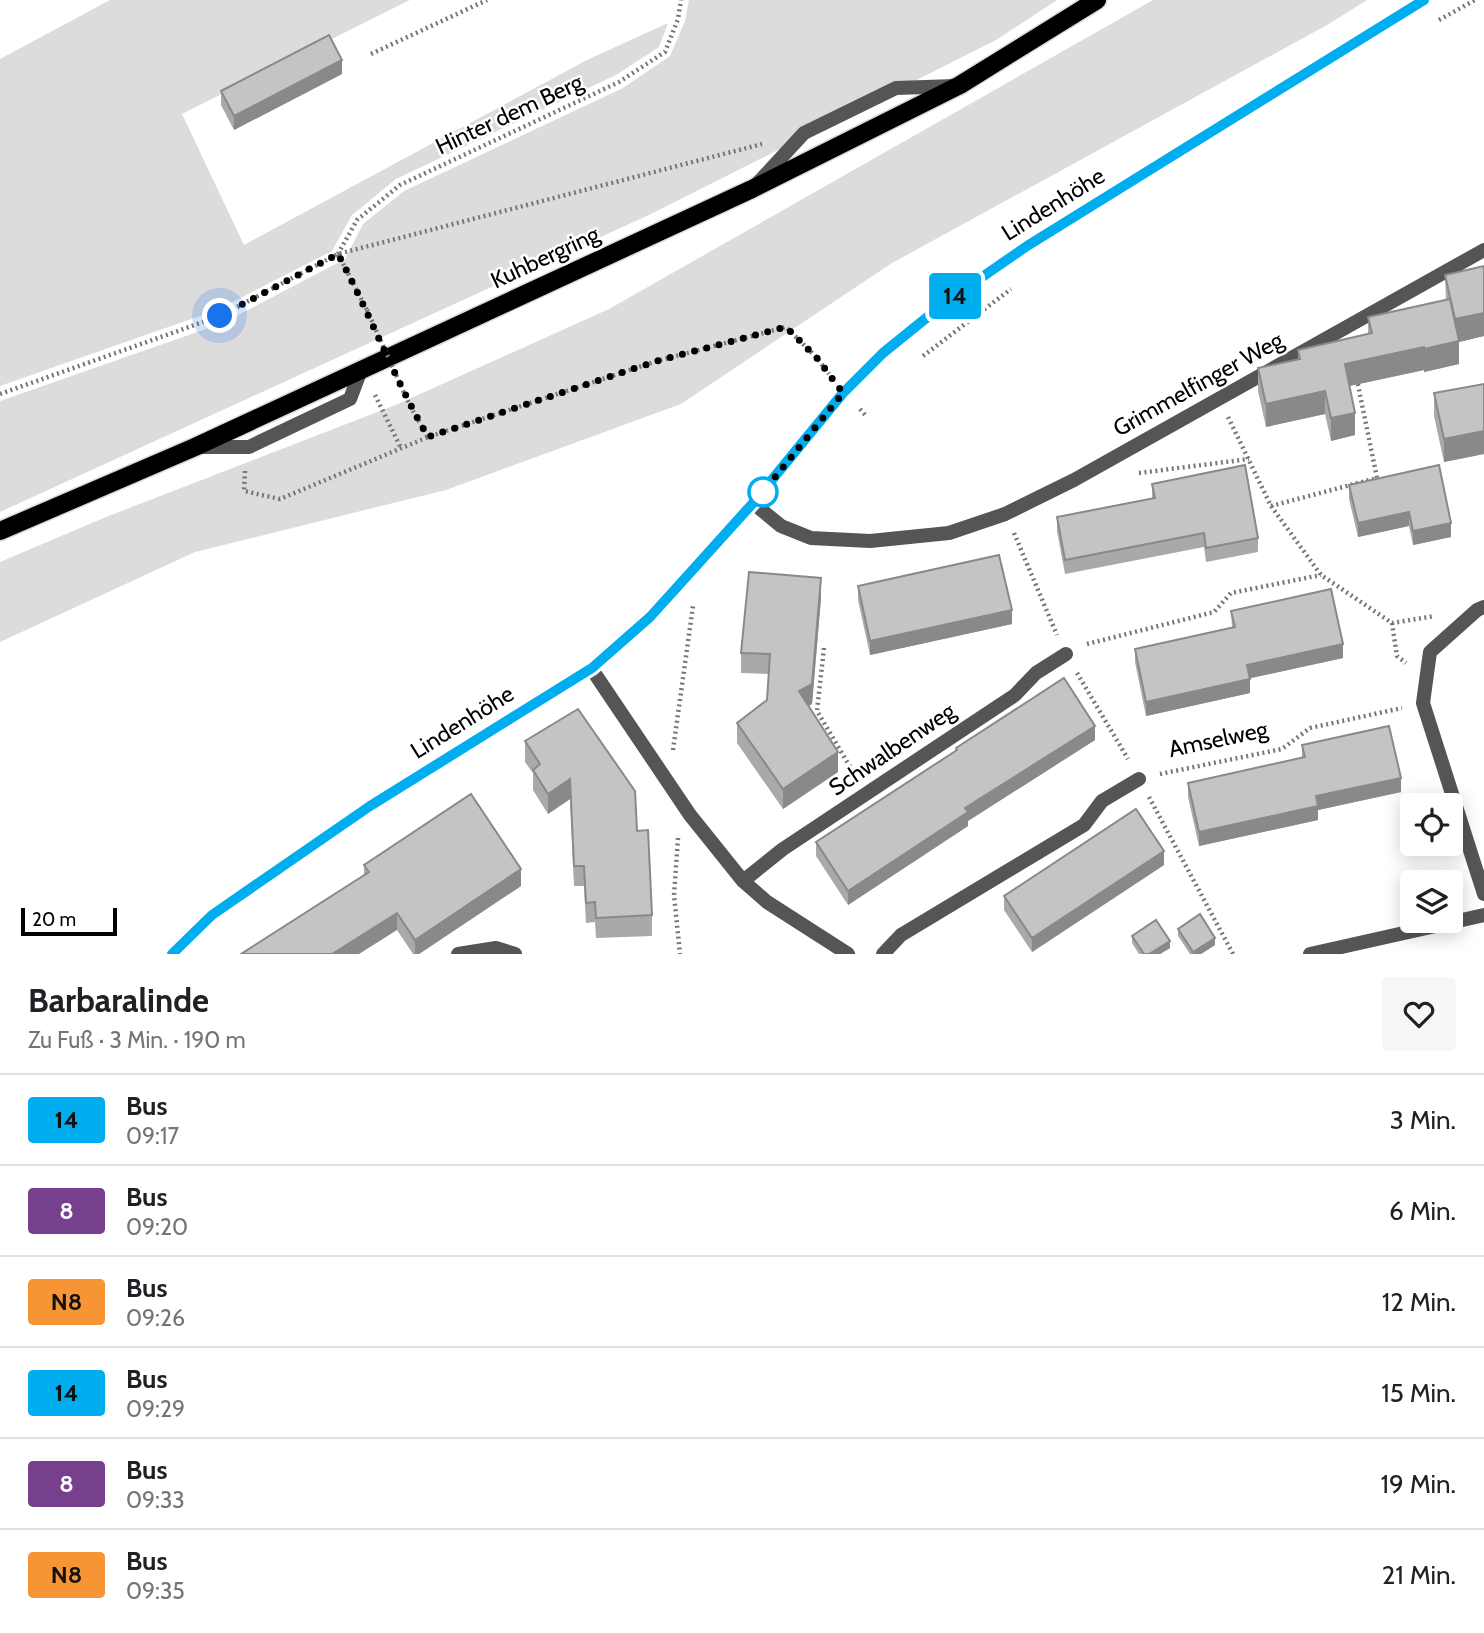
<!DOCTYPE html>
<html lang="de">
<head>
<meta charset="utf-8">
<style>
	:root { --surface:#fff; --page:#f6f6f6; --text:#202124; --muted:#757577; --line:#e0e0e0 }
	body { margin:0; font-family:Cabin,sans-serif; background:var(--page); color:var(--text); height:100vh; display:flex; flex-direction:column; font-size:26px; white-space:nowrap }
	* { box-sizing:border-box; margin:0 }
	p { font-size:23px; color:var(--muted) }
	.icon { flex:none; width:38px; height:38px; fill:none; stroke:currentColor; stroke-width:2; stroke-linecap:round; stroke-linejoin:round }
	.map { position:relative; height:954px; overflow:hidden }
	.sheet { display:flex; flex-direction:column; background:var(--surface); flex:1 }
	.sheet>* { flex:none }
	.badge { padding:0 14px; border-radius:5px; font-size:24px; line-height:46px }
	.buttons { position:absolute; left:1400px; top:793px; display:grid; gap:14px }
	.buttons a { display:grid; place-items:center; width:63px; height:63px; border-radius:7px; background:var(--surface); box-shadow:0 4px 18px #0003; font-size:35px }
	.scale { position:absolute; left:21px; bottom:18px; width:96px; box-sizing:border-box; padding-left:7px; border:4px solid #000; border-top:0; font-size:19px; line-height:24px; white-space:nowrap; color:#000; -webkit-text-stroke:5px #fff; paint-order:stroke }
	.you { position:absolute; width:35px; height:35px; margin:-18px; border:5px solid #fff; border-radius:50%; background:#1a73e8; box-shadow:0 0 0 10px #1a73e833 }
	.map>.badge { position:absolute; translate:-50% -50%; box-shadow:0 0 0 4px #fff }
	.round { display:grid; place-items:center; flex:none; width:74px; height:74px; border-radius:7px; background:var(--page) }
	.headline { display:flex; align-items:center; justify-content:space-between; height:119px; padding:0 28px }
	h1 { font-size:33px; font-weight:800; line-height:52px }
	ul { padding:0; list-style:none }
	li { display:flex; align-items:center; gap:21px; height:91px; padding:0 28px; border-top:2px solid var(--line) }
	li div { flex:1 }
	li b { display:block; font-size:26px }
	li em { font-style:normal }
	li .badge { min-width:77px; font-weight:700; text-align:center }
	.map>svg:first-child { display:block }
	.green { fill:#dcdcdc }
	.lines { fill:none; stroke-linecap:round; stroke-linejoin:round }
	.primary-casing { stroke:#dbdbdb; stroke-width:21 }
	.path { stroke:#777; stroke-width:4.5; stroke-dasharray:2 3.5; stroke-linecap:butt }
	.lane { stroke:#555; stroke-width:14 }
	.street { stroke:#555; stroke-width:14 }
	.primary { stroke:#000; stroke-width:18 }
	.path-bridge { stroke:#777; stroke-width:4.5; stroke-dasharray:2 3.5; stroke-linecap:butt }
	.wall { fill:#a9a9a9 }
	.shaded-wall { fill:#898989 }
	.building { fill:#c4c4c4; stroke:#898989; stroke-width:2 }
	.line-casing { stroke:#fff; stroke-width:16 }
	.line { stroke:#00adef; stroke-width:10 }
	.walk { stroke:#000; stroke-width:7; stroke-dasharray:0 12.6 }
	.stop-dot { fill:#fff; stroke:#00adef; stroke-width:3.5 }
	.labels { text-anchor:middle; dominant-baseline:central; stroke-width:5; stroke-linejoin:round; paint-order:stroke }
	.street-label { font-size:23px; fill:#000; stroke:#fff }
</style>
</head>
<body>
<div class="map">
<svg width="1484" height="954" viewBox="0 0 1484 954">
	<rect width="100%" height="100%" fill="#fff"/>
	<g class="green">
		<polygon points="110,0 410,0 182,114 244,245 587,60 668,23 659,47 616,75 396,179 352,215 332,251 217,310 0,386 0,59"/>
		<polygon points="689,0 1057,0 996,40 651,214 0,512 0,401 223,323 345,259 363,224 404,191 623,88 670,56 685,21"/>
		<polygon points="1153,0 1367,0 1327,25 892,263 681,404 446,490 195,552 0,642 0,562 106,517 398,404 609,309"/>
	</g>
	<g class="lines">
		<g class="primary-casing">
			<polyline id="primary" points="0,531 195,447 752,189 960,85 1097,0"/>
		</g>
		<g class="path">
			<polyline points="1439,20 1475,0"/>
			<polyline points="371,54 487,0"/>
			<polyline points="338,254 357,220 400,185 619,82 665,52 678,19 681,0"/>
			<polyline points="338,254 367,310"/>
			<polyline points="923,356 1011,289"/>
			<polyline points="0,394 220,316 338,254 762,144"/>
			<polyline points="375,395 401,448"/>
			<polyline points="410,406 428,437"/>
			<polyline points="860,409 867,417"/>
			<polyline points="1228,417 1271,506 1321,575 1392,623 1435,616"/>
			<polyline points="245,471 244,491 280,499 428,437 657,361 786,327 817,358 829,374"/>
			<polyline points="1139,473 1249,459"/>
			<polyline points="1271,506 1377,478 1357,380"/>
			<polyline points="1014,533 1057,635"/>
			<polyline points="1392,623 1397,656 1406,663"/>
			<polyline points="1087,644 1214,612 1231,593 1321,575"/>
			<polyline points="824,648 817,711 855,775"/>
			<polyline points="1077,673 1128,759"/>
			<polyline points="673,750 693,606"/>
			<polyline points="1160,774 1282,749 1310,728 1402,708"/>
			<polyline points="1149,797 1233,954"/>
			<polyline points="678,838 674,895 680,954"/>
		</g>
		<g class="lane">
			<polyline points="756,185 804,133 896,88 955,86"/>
			<polyline points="200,447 249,447 350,399 361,370"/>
		</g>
		<g class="street">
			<polyline points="753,503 781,526 811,538 870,541 949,533 1005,514 1074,480 1484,250"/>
			<polyline points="1484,607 1477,610 1430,652 1423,703 1484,894"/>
			<polyline points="591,668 690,815 743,881 767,902 848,954"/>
			<polyline points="743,881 783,849 1015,695 1036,673 1066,654"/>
			<polyline points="172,954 212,915 370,806 591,668 650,616 753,503 843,393 883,353 946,302 1027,246 1424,0"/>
			<polyline points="458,954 496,948 515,954"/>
			<polyline points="883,954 901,935 1084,825 1102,801 1139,779"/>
			<polyline points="1310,954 1484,915"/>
		</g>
		<use href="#primary" class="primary"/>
		<polyline class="path-bridge" points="367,310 410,406"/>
	</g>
	<g class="wall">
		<polygon points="342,74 234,130 221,105 221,91"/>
		<polygon points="1484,266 1484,336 1459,342 1459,364 1424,372 1424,370 1349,386 1355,435 1331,441 1325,414 1266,427 1258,391 1258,368 1298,359 1298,350 1368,334 1368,317 1446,300 1445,275"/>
		<polygon points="1484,384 1484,454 1444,462 1434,416 1434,393"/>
		<polygon points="1439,465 1451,537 1413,545 1409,526 1358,537 1349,499 1349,485"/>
		<polygon points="1152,484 1258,538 1258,552 1206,562 1204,547 1065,574 1057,531 1057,517 1152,498"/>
		<polygon points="858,586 1012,624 870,655 858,600"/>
		<polygon points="821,598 812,704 808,706 838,772 783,809 737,743 737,723 767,700 769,674 741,673 741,653"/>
		<polygon points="1231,611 1343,658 1250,678 1250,693 1146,716 1135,662 1135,649 1232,627"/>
		<polygon points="1095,740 968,821 968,826 848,905 816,856 816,842 956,751 956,748"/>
		<polygon points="525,741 637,831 652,915 652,936 596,938 595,922 586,923 584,886 574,886 570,799 548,814 533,790 533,773 525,762"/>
		<polygon points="1302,745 1401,792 1318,810 1318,820 1199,846 1188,797 1188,783 1302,758"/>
		<polygon points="364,865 521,886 419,954 413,954 397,930 364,875"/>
		<polygon points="1164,865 1032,952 1004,910 1004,896"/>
		<polygon points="1178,929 1215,945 1201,954 1190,954 1178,936"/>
		<polygon points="1132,936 1170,948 1160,954 1139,954 1132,943"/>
	</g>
	<g class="shaded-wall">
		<polygon points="342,60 342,74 234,130 234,116"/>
		<polygon points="1484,313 1484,336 1459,342 1459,364 1424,372 1424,349 1455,342 1455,319"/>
		<polygon points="1424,347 1424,370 1345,387 1345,364"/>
		<polygon points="1325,391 1325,414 1266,427 1266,404"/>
		<polygon points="1355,413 1355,435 1331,441 1331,418"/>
		<polygon points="1484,431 1484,454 1444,462 1444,439"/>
		<polygon points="1409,512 1409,526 1358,537 1358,523"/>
		<polygon points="1451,523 1451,537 1413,545 1413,531"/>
		<polygon points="821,578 821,598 812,704 799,711 799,691"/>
		<polygon points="1012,610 1012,624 870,655 870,641"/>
		<polygon points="1343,644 1343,658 1247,679 1247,665"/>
		<polygon points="1250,679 1250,693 1146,716 1146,702"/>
		<polygon points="1095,726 1095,740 968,821 968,826 848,905 848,891 965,808"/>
		<polygon points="838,752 838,772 783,809 783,789"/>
		<polygon points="1401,778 1401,792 1318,810 1318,820 1199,846 1199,832 1316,796"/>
		<polygon points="570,779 570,799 548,814 548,794"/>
		<polygon points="1164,851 1164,865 1032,952 1032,938"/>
		<polygon points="521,869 521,886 419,954 415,954 415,940"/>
		<polygon points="397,913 397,930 359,954 332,954"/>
		<polygon points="1215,938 1215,945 1201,954 1193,954 1193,952"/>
		<polygon points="1170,941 1170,948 1160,954 1149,954"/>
	</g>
	<g class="building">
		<polygon points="329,35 342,60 234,116 221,91"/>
		<polygon points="1484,266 1484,313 1455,319 1445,275"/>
		<polygon points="1450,299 1459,341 1424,349 1424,347 1345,364 1355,413 1331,418 1325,391 1266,404 1258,368 1300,359 1298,350 1372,333 1368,317"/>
		<polygon points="1484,384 1484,431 1444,439 1434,393"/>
		<polygon points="1245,465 1258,538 1206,548 1204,533 1065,560 1057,517 1155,498 1152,484"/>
		<polygon points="1439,465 1451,523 1413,531 1409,512 1358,523 1349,485"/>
		<polygon points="999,555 1012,610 870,641 858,586"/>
		<polygon points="749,572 821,578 812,684 799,691 838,752 783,789 737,723 767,700 770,654 741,653"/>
		<polygon points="1331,589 1343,644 1247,665 1250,679 1146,702 1135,649 1235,627 1231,611"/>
		<polygon points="1064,678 1095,726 965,808 968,812 848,891 816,842 957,750 956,748"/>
		<polygon points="578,709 635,791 637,831 648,830 652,915 596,918 595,902 586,903 584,866 574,866 570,779 548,794 533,770 540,764 525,741"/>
		<polygon points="1389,726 1401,778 1316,796 1318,806 1199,832 1188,783 1305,757 1302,745"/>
		<polygon points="471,794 521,869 415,940 397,913 332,954 241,954 369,872 364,865"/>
		<polygon points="1136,809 1164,851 1032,938 1004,896"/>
		<polygon points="1200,914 1215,938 1193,952 1178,929"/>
		<polygon points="1156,920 1170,941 1149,954 1144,954 1132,936"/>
	</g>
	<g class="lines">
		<g class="line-casing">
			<polyline id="line" points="172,954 212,915 370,806 592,668 650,617 698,564 753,503 843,393 883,353 946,302 1027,246 1424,0"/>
		</g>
		<use href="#line" class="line"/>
		<path class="walk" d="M220,316L338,254C370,314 394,378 428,437L657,361L786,327L817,358L843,393L763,492"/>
	</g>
	<circle class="stop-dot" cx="763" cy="492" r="14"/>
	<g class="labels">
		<g class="street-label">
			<text transform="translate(509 114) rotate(-25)">Hinter dem Berg</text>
			<text transform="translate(1053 204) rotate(-32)">Lindenhöhe</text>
			<text transform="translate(545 257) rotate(-25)">Kuhbergring</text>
			<text transform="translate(1198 384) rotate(-29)">Grimmelfinger Weg</text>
			<text transform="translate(462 722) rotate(-32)">Lindenhöhe</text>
			<text transform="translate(1218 739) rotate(-12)">Amselweg</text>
			<text transform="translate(892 749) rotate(-34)">Schwalbenweg</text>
		</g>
	</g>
</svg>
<div class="buttons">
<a><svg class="icon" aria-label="locate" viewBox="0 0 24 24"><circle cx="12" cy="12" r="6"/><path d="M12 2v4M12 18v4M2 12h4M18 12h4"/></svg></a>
<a><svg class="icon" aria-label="layers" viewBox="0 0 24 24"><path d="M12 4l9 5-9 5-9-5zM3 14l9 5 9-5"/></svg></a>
</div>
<div class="scale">20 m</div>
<div class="you" style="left:220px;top:316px"></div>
<b class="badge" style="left:955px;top:296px;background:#00adef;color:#111">14</b>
</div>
<section class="sheet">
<div class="headline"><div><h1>Barbaralinde</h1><p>Zu Fuß · 3 Min. · 190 m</p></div><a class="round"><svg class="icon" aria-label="heart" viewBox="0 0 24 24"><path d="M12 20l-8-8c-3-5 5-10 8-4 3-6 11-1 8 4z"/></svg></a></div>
<ul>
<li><span class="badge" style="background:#00adef;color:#111">14</span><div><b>Bus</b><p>09:17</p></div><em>3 Min.</em></li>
<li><span class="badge" style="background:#76408c;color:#fff">8</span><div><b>Bus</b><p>09:20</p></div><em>6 Min.</em></li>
<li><span class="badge" style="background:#f79534;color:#111">N8</span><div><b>Bus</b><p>09:26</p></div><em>12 Min.</em></li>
<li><span class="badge" style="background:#00adef;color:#111">14</span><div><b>Bus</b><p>09:29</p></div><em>15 Min.</em></li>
<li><span class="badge" style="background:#76408c;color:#fff">8</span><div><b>Bus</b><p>09:33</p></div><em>19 Min.</em></li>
<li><span class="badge" style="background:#f79534;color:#111">N8</span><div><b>Bus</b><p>09:35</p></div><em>21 Min.</em></li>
</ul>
</section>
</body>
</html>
